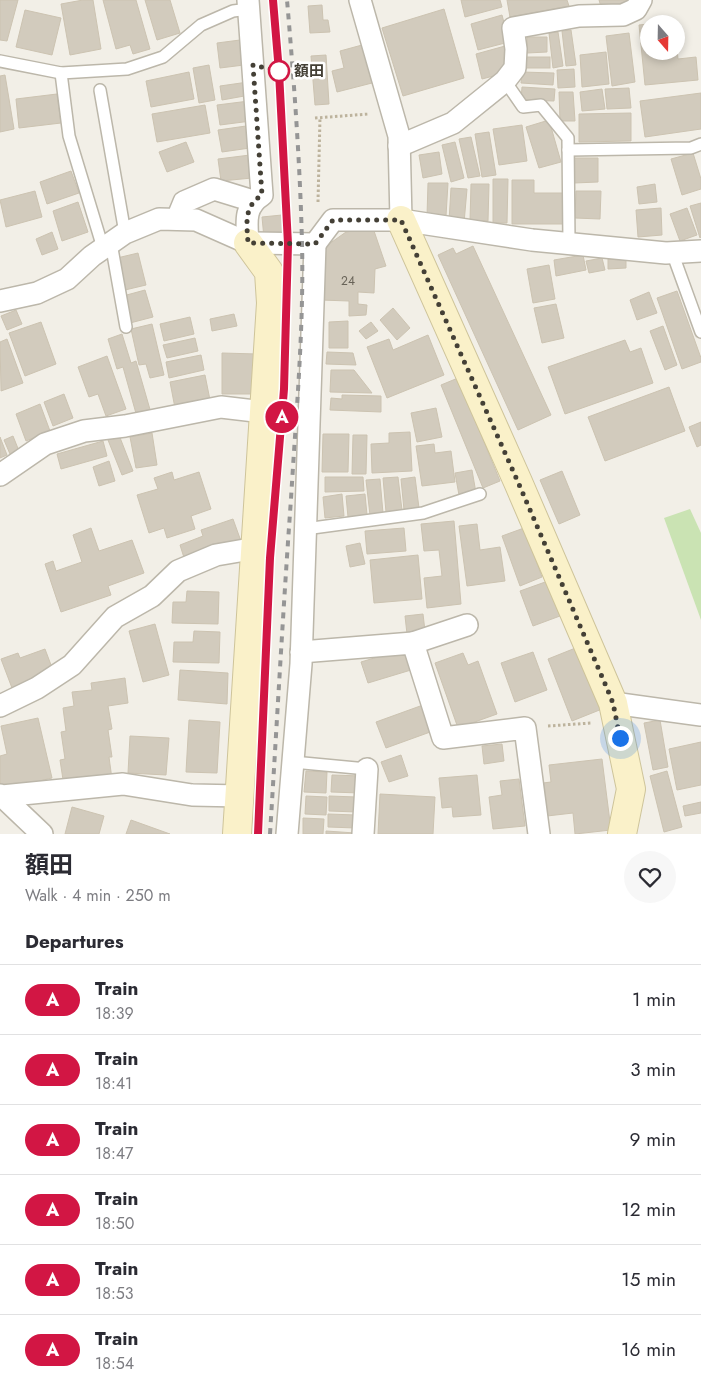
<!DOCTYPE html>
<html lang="en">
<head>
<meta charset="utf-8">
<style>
	:root { --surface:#fff; --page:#f7f7f7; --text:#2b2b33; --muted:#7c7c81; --line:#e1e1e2 }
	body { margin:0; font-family:Jost,"Noto Sans JP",sans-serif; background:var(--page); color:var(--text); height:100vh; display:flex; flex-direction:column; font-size:19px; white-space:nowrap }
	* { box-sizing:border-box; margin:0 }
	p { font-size:16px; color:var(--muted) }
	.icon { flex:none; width:28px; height:28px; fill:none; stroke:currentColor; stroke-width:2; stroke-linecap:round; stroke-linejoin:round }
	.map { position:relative; height:834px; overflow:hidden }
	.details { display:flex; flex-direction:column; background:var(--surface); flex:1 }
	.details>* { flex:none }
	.badge { padding:0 10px; border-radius:16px; font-size:18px; line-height:32px }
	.needle { width:32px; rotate:160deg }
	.controls { position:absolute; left:640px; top:15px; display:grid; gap:10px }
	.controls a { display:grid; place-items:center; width:45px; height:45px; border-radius:50%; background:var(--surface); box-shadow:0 2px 8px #0003; font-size:25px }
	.you { position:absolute; width:25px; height:25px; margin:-12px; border:4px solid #fff; border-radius:50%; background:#1a73e8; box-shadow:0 0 0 8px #1a73e833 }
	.map>.badge { position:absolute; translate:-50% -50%; box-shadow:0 0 0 2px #fff }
	h2 { padding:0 25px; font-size:19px; line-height:45px }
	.round { display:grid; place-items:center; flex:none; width:52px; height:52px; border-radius:26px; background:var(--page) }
	.head { display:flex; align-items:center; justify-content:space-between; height:85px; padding:0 25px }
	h1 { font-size:24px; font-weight:700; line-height:38px }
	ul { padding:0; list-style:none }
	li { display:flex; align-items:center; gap:15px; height:70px; padding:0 25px; border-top:1px solid var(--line) }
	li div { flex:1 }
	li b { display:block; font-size:19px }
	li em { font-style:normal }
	li .badge { min-width:55px; font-weight:700; text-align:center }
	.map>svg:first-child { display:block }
	.green { fill:#cae3b3 }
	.building { fill:#d2cbbd; stroke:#ccc3b1 }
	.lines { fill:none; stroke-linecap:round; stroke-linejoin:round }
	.lane-casing { stroke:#bcb7aa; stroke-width:14 }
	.street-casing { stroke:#bcb7aa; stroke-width:24 }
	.secondary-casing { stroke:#cec49a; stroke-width:30 }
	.path { stroke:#bdb39d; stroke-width:3; stroke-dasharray:2.5 2.5; stroke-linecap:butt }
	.lane { stroke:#fff; stroke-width:11 }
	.street { stroke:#fff; stroke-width:21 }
	.secondary { stroke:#faf1c9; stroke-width:28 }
	.rail { stroke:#959595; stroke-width:4; stroke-dasharray:6 6; stroke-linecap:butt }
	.line-casing { stroke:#fff; stroke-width:11 }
	.line { stroke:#d21644; stroke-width:8 }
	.walk { stroke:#444036; stroke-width:5; stroke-dasharray:0 9 }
	.stop-dot { fill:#fff; stroke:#d21644; stroke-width:2.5 }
	.labels { text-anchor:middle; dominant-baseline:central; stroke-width:5; stroke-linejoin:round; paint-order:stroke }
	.number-label { font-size:12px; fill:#686358 }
	.stop-label { font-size:15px; font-weight:bold; fill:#444036; stroke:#fff; text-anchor:start }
</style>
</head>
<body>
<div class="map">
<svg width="701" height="834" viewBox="0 0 701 834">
	<rect width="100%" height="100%" fill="#f2efe7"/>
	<polygon class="green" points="690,509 701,533 701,620 664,518"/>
	<g class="building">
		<polygon points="0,0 18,0 7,41 0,40"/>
		<polygon points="83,0 93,0 101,49 70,55 61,4"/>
		<polygon points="103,0 136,0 150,49 133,54 130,45 116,49"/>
		<polygon points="145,0 170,0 180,33 157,40"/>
		<polygon points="461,0 500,0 502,7 465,17"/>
		<polygon points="507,0 567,0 569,6 510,17"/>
		<polygon points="599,0 633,0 602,10"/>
		<polygon points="322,5 323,20 328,20 330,32 310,33 308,6"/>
		<polygon points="444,9 464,78 403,96 382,28"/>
		<polygon points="25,10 61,18 52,55 16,47"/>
		<polygon points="502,15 509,42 478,50 471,24"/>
		<polygon points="675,21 675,24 649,24 649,51 676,51 676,38 678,59 696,57 698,80 645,85 639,25"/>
		<polygon points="571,30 576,65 566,66 562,31"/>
		<polygon points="558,32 563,66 553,68 549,33"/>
		<polygon points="629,33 635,82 612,86 606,36"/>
		<polygon points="527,37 547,37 547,52 527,53"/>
		<polygon points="240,40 244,65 220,68 217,43"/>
		<polygon points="362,45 372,83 337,92 332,71 344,68 340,51"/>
		<polygon points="505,46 510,64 505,73 482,79 476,54"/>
		<polygon points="606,52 609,84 582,87 580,55"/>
		<polygon points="326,55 329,104 315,105 311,56"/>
		<rect x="522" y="57" width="28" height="11"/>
		<polygon points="209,65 215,100 199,103 193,68"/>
		<polygon points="574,69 575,87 558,88 557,70"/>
		<polygon points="189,72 194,99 151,107 146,81"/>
		<polygon points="522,72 554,73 553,85 521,83"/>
		<polygon points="5,75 14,129 0,132 0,76"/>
		<polygon points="248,82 250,95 222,100 220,86"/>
		<polygon points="522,87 555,89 554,101 521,100"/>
		<polygon points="629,88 631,108 607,109 605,89"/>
		<polygon points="602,89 605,109 582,111 580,92"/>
		<polygon points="559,92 573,92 575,121 560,121"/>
		<polygon points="701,93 701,129 645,137 640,101"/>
		<polygon points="57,94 61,123 19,128 16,99"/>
		<polygon points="249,101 251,121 220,125 217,105"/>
		<polygon points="205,105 210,133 157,142 152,114"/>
		<polygon points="631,113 631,141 579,142 579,114"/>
		<polygon points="549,120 561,162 539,168 526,127"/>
		<polygon points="522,125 527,161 499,165 493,129"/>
		<polygon points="246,126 250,148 222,152 218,130"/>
		<polygon points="489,132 496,175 482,177 475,134"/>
		<polygon points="471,137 480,176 468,178 459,139"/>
		<polygon points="186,142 194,162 167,172 159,152"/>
		<polygon points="455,142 464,178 451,182 442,145"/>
		<polygon points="439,152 442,174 423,178 419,155"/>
		<polygon points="693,153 701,179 701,189 682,195 671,159"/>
		<polygon points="250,155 252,178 221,181 218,159"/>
		<polygon points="574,158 598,158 598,182 574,183"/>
		<polygon points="71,171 79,193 47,204 40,182"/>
		<polygon points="493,179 508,179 507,223 493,223"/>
		<polygon points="512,180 534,180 534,193 563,193 563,224 512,224"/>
		<polygon points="428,183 448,183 446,216 427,216"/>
		<polygon points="471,184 489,184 488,221 470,221"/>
		<polygon points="655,184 657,202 639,204 637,187"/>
		<polygon points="451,188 467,189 464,223 449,221"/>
		<polygon points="35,191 42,217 6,227 0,200"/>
		<polygon points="576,191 601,191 600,219 575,218"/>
		<polygon points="78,202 88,232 62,241 53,211"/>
		<polygon points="701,203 701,237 700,238 690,206"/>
		<polygon points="661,208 662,235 638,237 636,210"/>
		<polygon points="687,208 697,235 680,241 670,214"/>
		<polygon points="282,215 283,237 264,238 262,217"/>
		<polygon points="373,228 386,266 375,269 374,293 358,292 358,304 367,305 366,315 349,316 349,301 321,300 321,254 329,244 346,232"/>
		<polygon points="52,232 58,249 42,255 36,239"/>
		<polygon points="473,246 551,415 518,430 438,255 453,248 456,254"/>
		<polygon points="138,253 146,285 125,290 117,258"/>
		<polygon points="583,255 586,270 556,276 554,260"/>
		<polygon points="602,258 605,270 589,273 586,261"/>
		<polygon points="608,259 626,259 626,268 608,269"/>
		<polygon points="549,265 555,299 533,303 527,269"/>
		<polygon points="145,290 153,317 130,323 123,296"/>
		<polygon points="677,291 701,358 701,362 682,369 657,298"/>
		<polygon points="649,292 657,313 637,320 630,300"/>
		<polygon points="556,304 564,338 542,343 534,308"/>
		<polygon points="393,308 410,328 397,340 380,320"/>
		<polygon points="16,310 22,324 7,330 1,316"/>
		<polygon points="234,314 237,326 212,331 210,319"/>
		<polygon points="190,317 194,334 164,341 160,324"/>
		<polygon points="348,321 348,348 329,348 329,322"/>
		<polygon points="41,322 56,364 25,376 9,333"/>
		<polygon points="371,322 378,331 366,339 359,331"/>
		<polygon points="152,324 164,375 150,378 146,364 139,365 131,329"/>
		<polygon points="663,326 677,365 665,370 650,331"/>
		<polygon points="122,334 131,363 136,361 151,413 137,417 123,367 117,369 108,339"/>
		<polygon points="428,335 444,375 387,398 367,347 389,339 393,350"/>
		<polygon points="195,338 198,351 167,358 163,345"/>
		<polygon points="7,339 23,383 1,391 0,342"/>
		<polygon points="625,340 630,352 641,348 653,383 565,414 548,367"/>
		<polygon points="327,352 353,353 356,365 326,364"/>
		<polygon points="222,353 257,354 256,394 222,394"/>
		<polygon points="201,355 204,370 169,378 166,362"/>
		<polygon points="107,356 126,409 106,416 98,394 89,397 78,367"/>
		<polygon points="331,370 354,370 372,393 330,392"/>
		<polygon points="205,375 210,400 175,408 170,382"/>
		<polygon points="458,378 500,481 483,488 441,385"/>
		<polygon points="669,387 685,431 605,461 588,417"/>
		<polygon points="64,394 73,418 53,426 44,402"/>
		<polygon points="342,395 381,396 381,412 330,410 331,398 342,399"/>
		<polygon points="40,404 50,431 26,441 16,414"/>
		<polygon points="436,408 442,437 417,442 411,413"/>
		<polygon points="701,422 701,445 697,447 689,427"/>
		<polygon points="410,432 412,471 372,473 371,444 389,443 389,433"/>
		<polygon points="152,433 157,465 136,468 130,437"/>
		<polygon points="323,434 349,434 348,472 322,472"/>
		<polygon points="119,435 133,471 122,475 108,440"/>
		<polygon points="353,435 367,435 366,474 352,474"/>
		<polygon points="13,436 19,451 10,454 4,440"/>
		<polygon points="0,437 7,455 0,458"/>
		<polygon points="103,441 107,456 61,469 57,454"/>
		<polygon points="434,444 435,453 451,451 455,482 422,486 416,446"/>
		<polygon points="109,461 115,481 99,486 93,467"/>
		<polygon points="472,470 476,493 459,495 455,473"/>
		<polygon points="562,471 580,515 559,524 540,480"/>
		<polygon points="172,472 174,480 199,472 211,509 191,516 195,529 167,538 164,528 149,533 137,495 158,489 154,478"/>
		<polygon points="325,477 363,477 364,491 325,492"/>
		<polygon points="398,477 402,510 386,512 383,478"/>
		<polygon points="415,477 419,508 404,510 401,479"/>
		<polygon points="380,479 383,513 370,515 366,480"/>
		<polygon points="342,494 344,516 325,518 323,497"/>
		<polygon points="365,494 367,515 348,517 346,496"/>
		<polygon points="233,519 242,544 186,564 180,545 203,536 201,530"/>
		<polygon points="454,521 461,604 427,608 424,578 442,576 439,550 424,551 421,524"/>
		<polygon points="477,524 480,550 500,547 505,581 467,586 459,526"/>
		<polygon points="91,528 99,551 132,540 144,573 108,586 111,595 61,612 45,564 53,561 56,571 82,562 73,535"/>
		<polygon points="404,528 406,551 367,554 365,531"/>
		<polygon points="524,528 542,577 520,586 502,536"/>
		<polygon points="360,543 365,564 350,567 346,546"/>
		<polygon points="418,555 422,599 374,603 370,560"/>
		<polygon points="548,581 560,616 533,626 520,591"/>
		<polygon points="187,591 219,592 218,624 172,623 173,602 186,602"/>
		<polygon points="423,614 425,631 407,634 405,616"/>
		<polygon points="155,624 169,675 143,682 129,631"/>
		<polygon points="194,631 220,632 219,663 173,662 174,642 193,642"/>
		<polygon points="578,647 602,709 572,721 548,659"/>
		<polygon points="45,649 54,673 12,688 1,659 18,653 20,658"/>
		<polygon points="404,649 411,670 368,683 361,662"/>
		<polygon points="533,652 547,690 515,702 501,663"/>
		<polygon points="463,653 468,665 478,661 497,714 458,728 435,663"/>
		<polygon points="180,670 228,673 227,704 178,700"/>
		<polygon points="125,678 128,703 108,706 112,729 108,730 112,757 109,757 112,779 64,786 60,760 65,759 61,732 66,731 63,708 74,706 72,692 92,690 91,683"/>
		<polygon points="423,705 433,731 386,748 376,722"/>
		<polygon points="38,718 52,778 2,790 0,781 0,756 7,754 1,726"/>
		<polygon points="189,720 220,722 217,773 186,772"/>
		<polygon points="660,720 668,767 653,770 644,723"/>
		<polygon points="130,736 169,738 166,775 128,773"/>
		<polygon points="701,742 701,785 677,790 669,749"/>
		<polygon points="502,744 504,761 484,764 482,746"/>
		<polygon points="401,755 408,776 389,782 381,762"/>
		<polygon points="602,759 611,830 575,834 573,813 547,816 543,783 551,782 549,765"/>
		<polygon points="306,771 327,772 326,793 304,792"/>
		<polygon points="667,771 682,827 664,832 650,776"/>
		<polygon points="332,775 361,776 360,793 331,792"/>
		<polygon points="477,775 481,815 453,817 452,807 442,808 439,778"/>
		<polygon points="519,779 525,826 493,829 489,797 502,795 500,781"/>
		<polygon points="380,794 435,797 433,834 378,834"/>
		<polygon points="306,796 327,797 326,815 305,814"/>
		<polygon points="329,796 357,797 357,812 329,811"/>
		<polygon points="701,802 701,813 685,816 683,806"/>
		<polygon points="72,807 104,816 99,834 65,834"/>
		<polygon points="328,814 356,815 356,828 328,827"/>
		<polygon points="303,818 324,819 323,834 303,834"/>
		<polygon points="131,820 170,834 126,834"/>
		<polygon points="326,831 355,833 355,834 326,834"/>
	</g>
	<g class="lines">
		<g class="lane-casing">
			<g id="lane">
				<polyline points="0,61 61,73 127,69 163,57 201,25 233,11 249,9"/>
				<polyline points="61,73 69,136 103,248"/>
				<polyline points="505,81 523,107 541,105 568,138 569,243"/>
				<polyline points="100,90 125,233"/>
				<polyline points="568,150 691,148 701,144"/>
				<polyline points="111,243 126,327"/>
				<polyline points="672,252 701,332"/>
				<polyline points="305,529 423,513 480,494"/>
				<polyline points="293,762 367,769"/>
			</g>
		</g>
		<g class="street-casing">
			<g id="street">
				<polyline points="360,0 399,136 401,220"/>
				<polyline points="399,146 453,123 505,81 515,68 516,49 513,28 579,16 623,15 636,9 641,0"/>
				<polyline points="177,219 184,202 214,189 253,201"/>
				<path d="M248,243C247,224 243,207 262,195L248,0"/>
				<polyline points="0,301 37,293 67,279 92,256 125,233 159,219 196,220 248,243 315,244 333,220 401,220 532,240 666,253 701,251"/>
				<polyline points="0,475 45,444 84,431 125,426 221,407 264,412"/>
				<polyline points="413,643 467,625"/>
				<polyline points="301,652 413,643 443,738 525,728 539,834"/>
				<polyline points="613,703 701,715"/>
				<polyline points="0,706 37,688 72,665 115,617 152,596 178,571 216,555 256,548"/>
				<polyline points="0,795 2,796 123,784 192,795 241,796"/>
				<polyline points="2,796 42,834"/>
				<polyline points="287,834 301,664 315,244"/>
				<polyline points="363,834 367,769"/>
			</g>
		</g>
		<g class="secondary-casing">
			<g id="secondary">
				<polyline points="401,220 518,482 613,703 631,789 622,834"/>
				<polyline points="237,834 271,303 269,272 248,243"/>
			</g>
		</g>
		<g class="path">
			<polyline points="315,118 369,114"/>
			<polyline points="318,202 320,117"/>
			<polyline points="548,726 591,723"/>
		</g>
		<use href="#lane" class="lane"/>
		<use href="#street" class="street"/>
		<use href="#secondary" class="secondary"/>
		<g class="rail">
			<polyline points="258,834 270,558 284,389 289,244 279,71 273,0"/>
			<path d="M270,834C277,722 283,610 291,499C296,414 304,328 302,243C300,162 294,81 287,0"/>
		</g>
	</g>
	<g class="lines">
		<g class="line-casing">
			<polyline id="line" points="258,834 270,558 284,389 288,244 279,72 273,0"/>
		</g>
		<use href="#line" class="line"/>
		<path class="walk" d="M279,71L253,65L262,195C243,207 247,224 248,243L315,244L333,220H401L518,482L606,686L613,703L620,738"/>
	</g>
	<circle class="stop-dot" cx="279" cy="71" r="10"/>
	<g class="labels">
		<g class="number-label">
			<text x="348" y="281">24</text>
		</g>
		<g class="stop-label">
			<text x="294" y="71">額田</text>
		</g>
	</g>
</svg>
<div class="controls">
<a><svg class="needle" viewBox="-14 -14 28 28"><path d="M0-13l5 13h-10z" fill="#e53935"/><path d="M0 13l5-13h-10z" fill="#7c7c81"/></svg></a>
</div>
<div class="you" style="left:620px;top:738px"></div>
<b class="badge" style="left:282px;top:417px;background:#d21644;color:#fff">A</b>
</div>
<section class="details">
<div class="head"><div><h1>額田</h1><p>Walk · 4 min · 250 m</p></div><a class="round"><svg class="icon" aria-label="heart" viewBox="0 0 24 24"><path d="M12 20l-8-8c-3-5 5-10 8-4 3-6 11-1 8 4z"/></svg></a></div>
<h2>Departures</h2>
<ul>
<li><span class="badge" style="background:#d21644;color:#fff">A</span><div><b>Train</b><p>18:39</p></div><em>1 min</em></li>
<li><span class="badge" style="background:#d21644;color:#fff">A</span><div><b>Train</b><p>18:41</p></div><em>3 min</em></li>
<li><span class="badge" style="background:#d21644;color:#fff">A</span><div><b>Train</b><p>18:47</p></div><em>9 min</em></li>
<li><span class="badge" style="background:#d21644;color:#fff">A</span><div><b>Train</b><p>18:50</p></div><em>12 min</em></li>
<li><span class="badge" style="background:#d21644;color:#fff">A</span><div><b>Train</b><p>18:53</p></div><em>15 min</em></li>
<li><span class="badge" style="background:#d21644;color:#fff">A</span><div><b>Train</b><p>18:54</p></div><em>16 min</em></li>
</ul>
</section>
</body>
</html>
